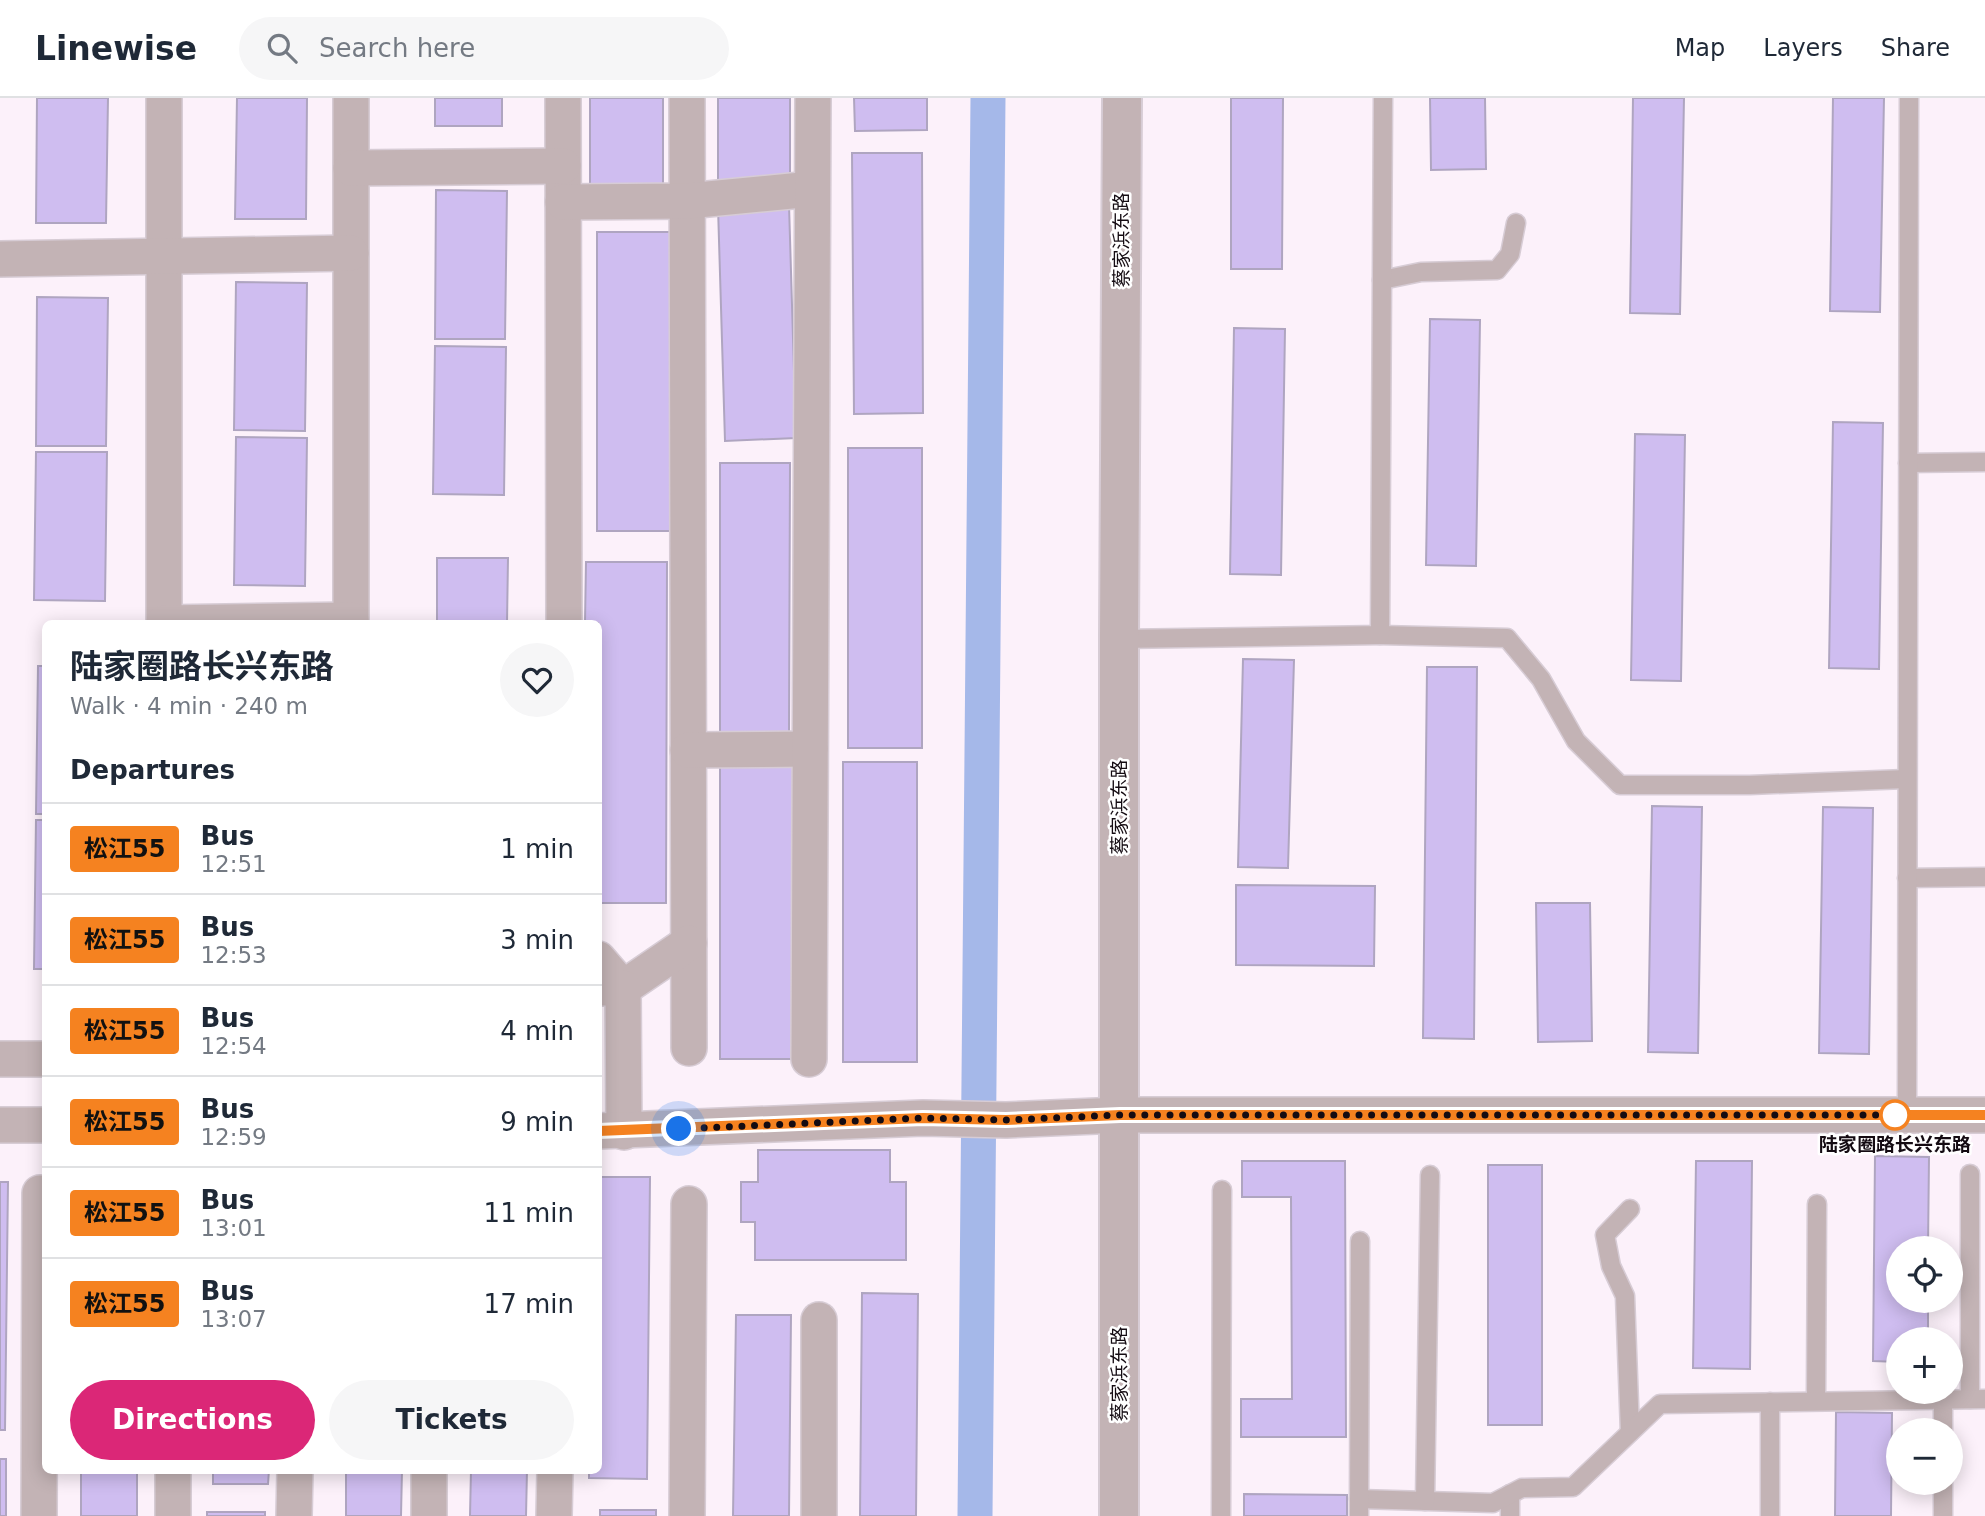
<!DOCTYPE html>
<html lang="en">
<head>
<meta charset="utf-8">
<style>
	:root { --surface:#fff; --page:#f6f6f7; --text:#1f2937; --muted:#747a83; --line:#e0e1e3; --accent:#db2777 }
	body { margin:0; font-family:"DejaVu Sans","Noto Sans SC",sans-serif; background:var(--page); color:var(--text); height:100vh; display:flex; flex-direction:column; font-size:26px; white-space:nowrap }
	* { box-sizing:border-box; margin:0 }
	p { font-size:23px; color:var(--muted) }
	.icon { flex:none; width:38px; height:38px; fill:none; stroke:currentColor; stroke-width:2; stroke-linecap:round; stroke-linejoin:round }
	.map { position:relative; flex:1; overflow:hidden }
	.panel { position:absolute; left:42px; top:522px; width:560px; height:854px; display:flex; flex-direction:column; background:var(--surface); border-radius:10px; box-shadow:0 4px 18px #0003 }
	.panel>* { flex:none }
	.badge { padding:0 14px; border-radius:5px; font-size:24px; line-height:46px }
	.controls { position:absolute; left:1886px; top:1138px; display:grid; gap:14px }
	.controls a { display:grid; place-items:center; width:77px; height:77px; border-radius:50%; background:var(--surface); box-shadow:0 4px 18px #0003; font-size:35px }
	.you { position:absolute; width:35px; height:35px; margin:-18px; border:5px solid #fff; border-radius:50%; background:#1a73e8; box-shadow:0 0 0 10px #1a73e833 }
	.map>.badge { position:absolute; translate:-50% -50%; box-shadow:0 0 0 4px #fff }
	h2 { padding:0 28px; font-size:26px; line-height:63px }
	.round { display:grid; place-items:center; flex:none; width:74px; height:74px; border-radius:37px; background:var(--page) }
	.summary { display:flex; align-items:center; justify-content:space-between; height:119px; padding:0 28px }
	h1 { font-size:33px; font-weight:700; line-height:52px }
	.cta { display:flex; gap:14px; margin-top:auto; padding:14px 28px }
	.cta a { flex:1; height:80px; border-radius:42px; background:var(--accent); color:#fff; font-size:28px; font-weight:700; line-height:80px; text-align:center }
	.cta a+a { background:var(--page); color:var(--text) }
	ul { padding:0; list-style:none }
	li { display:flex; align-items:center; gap:21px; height:91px; padding:0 28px; border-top:2px solid var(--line) }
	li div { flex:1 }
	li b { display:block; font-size:26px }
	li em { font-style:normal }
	li .badge { min-width:77px; font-weight:700; text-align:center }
	header { display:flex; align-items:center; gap:42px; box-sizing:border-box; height:98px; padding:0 35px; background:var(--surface); border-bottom:2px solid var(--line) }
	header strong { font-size:33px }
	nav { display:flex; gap:38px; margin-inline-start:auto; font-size:24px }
	.search { width:490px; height:63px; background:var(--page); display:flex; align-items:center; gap:18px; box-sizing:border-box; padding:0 24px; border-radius:38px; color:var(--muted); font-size:26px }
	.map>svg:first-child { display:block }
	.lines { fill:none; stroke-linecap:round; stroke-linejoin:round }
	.canal { stroke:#a5b8e9; stroke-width:35 }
	.building { fill:#cfbdf0; stroke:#afa5c0; stroke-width:2 }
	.service-casing { stroke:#d7ccd5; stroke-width:21 }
	.minor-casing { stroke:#d7ccd5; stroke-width:38 }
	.tertiary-casing { stroke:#d7ccd5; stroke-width:42 }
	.service { stroke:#c3b3b5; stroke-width:18 }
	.minor { stroke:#c3b3b5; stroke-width:35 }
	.tertiary { stroke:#c3b3b5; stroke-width:38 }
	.line-casing { stroke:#fff; stroke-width:16 }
	.line { stroke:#f58220; stroke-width:10 }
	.walk { stroke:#140b12; stroke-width:7; stroke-dasharray:0 12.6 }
	.stop-dot { fill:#fff; stroke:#f58220; stroke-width:3.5 }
	.labels { text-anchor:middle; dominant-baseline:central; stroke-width:5; stroke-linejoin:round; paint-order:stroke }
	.street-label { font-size:19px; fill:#140b12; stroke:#fff }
	.stop-label { font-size:19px; font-weight:bold; fill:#140b12; stroke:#fff }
</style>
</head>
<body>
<header>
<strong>Linewise</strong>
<div class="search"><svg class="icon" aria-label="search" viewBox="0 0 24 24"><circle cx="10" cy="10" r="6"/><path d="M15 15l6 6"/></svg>Search here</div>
<nav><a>Map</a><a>Layers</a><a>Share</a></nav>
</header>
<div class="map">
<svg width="1985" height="1418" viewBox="0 0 1985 1418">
	<rect width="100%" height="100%" fill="#fcf1fa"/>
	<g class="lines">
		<polyline class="canal" points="975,1418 988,0"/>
	</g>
	<g class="building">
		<polygon points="37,0 108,0 106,125 36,125"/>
		<polygon points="237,0 307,0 306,121 235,121"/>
		<rect x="435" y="0" width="67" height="28"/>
		<rect x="590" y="0" width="73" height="89"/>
		<rect x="718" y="0" width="72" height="83"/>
		<polygon points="854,0 927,0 927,32 855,33"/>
		<polygon points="1231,0 1283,0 1282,171 1231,171"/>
		<polygon points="1430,0 1485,0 1486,71 1431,72"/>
		<polygon points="1633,0 1684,0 1680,216 1630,215"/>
		<polygon points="1833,0 1884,0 1880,214 1830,213"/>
		<polygon points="852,55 922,55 923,315 854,316"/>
		<polygon points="436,92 507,93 505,241 435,241"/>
		<polygon points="789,107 796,340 725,343 718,109"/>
		<rect x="597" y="134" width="74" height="299"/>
		<polygon points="236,184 307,185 305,333 234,332"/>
		<polygon points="37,199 108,200 106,348 36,348"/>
		<polygon points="1430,221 1480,222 1476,468 1426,467"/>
		<polygon points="1234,230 1285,231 1281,477 1230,476"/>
		<polygon points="435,248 506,249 504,397 433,396"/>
		<polygon points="1833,324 1883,325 1879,571 1829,570"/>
		<polygon points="1635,336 1685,337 1681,583 1631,582"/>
		<polygon points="236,339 307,340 305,488 234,487"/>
		<rect x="848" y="350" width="74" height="300"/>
		<polygon points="36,354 107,354 105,503 34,502"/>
		<polygon points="720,365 790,365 789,640 720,640"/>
		<polygon points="437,460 508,460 507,525 437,525"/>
		<polygon points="586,464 667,464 666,805 598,805 598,525 585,525"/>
		<polygon points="1243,561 1294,562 1288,770 1238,769"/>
		<polygon points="38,568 46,568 46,716 36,716"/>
		<polygon points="1427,569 1477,569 1474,941 1423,940"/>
		<rect x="720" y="662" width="73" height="299"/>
		<rect x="843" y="664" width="74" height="300"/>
		<polygon points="1652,708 1702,709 1698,955 1648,954"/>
		<polygon points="1823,709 1873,710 1869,956 1819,955"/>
		<polygon points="36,722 46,722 46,871 34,871"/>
		<polygon points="1236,787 1375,788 1374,868 1236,867"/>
		<polygon points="1536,805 1590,805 1592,943 1538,944"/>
		<polygon points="758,1052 890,1052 890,1084 906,1084 906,1162 755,1162 755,1124 741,1124 741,1084 758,1084"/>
		<polygon points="1875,1058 1929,1059 1928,1150 1899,1150 1899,1202 1928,1202 1928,1241 1899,1241 1899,1264 1873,1263"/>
		<polygon points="1242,1063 1345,1063 1346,1339 1241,1339 1241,1301 1292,1301 1291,1099 1242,1099"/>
		<polygon points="1696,1063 1752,1063 1750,1271 1693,1270"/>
		<rect x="1488" y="1067" width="54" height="260"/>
		<polygon points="598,1079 650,1079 647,1381 589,1380 589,1372 598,1372"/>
		<polygon points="0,1084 8,1084 5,1332 0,1332"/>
		<polygon points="862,1195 918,1196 916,1418 860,1418"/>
		<polygon points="736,1217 791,1217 789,1418 733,1418"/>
		<polygon points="1836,1314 1892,1315 1891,1418 1835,1418"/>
		<rect x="0" y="1361" width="6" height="57"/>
		<rect x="81" y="1372" width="56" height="46"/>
		<polygon points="213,1372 269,1372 268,1386 213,1386"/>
		<polygon points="346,1372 402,1372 401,1418 346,1418"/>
		<polygon points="471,1372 527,1372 526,1418 470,1418"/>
		<polygon points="1244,1396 1347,1397 1347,1418 1244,1418"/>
		<rect x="600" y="1412" width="56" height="6"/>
		<rect x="207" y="1414" width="58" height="4"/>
	</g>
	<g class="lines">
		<g class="service-casing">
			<g id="service">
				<polyline points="1382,182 1421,174 1497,172 1510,156 1516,125"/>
				<polyline points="1908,365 1985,364"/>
				<polyline points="1380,537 1507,540 1541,581 1576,643 1620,687 1750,687 1906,681"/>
				<polyline points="1119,541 1380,537 1383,0"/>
				<polyline points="1907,780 1985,779"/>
				<polyline points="1907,1017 1909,0"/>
				<polyline points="1970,1076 1970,1301"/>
				<polyline points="1630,1111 1605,1137 1611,1168 1625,1198 1630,1334"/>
				<polyline points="1943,1301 1943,1332"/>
				<polyline points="1816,1303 1817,1106"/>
				<polyline points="1770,1304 1770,1418"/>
				<polyline points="1943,1384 1943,1418"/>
				<polyline points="1510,1396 1510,1418"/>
				<polyline points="1359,1401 1493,1405 1522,1390 1573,1389 1660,1306 1985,1301"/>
				<polyline points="1425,1403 1430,1077"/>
				<polyline points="1221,1418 1222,1092"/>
				<polyline points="1359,1418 1360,1143"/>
			</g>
		</g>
		<g class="minor-casing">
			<g id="minor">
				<polyline points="164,0 164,525"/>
				<polyline points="351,0 351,525"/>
				<polyline points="563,0 564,525"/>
				<polyline points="687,0 689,950"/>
				<polyline points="351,70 563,68"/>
				<polyline points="563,104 687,103 812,91"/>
				<polyline points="0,161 351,155"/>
				<polyline points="164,525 351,522"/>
				<polyline points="688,652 810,651"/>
				<polyline points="598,861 623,890 689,845"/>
				<polyline points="598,890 623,890 624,1034"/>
				<polyline points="0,961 46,961"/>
				<polyline points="809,961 813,0"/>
				<polyline points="0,1027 46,1027"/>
				<polyline points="598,1033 923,1020 1006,1022 1120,1017 1985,1017"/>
				<polyline points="429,1372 429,1418"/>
				<polyline points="39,1418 40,1095"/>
				<polyline points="173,1418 173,1372"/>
				<polyline points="294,1418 295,1372"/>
				<polyline points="554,1418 555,1372"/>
				<polyline points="687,1418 689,1106"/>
				<polyline points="819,1418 819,1222"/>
			</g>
		</g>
		<g class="tertiary-casing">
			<polyline id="tertiary" points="1119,1418 1119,541 1122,0"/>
		</g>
		<use href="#service" class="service"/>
		<use href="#minor" class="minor"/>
		<use href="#tertiary" class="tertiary"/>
	</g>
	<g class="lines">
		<g class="line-casing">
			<polyline id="line" points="598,1033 923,1020 1006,1022 1120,1017 1985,1017"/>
		</g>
		<use href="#line" class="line"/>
		<polyline class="walk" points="679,1031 923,1020 1006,1022 1120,1017 1895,1017"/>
	</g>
	<circle class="stop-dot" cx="1895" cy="1017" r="14"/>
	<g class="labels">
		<g class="street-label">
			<text transform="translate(1121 142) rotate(-90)">蔡家浜东路</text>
			<text transform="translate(1119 709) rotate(-90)">蔡家浜东路</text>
			<text transform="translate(1119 1276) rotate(-90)">蔡家浜东路</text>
		</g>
		<g class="stop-label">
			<text x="1895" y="1046">陆家圈路长兴东路</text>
		</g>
	</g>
</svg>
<div class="controls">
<a><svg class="icon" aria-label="locate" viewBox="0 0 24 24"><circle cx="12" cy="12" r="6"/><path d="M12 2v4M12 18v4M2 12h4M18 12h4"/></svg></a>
<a>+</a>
<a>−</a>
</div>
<div class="you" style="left:679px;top:1031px"></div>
<section class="panel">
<div class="summary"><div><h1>陆家圈路长兴东路</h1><p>Walk · 4 min · 240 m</p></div><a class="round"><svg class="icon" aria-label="heart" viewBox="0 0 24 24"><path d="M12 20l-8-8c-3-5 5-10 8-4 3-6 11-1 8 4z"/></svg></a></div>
<h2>Departures</h2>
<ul>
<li><span class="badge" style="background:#f58220;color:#111">松江55</span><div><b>Bus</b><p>12:51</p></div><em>1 min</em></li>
<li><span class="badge" style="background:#f58220;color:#111">松江55</span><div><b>Bus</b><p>12:53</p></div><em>3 min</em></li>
<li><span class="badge" style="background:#f58220;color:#111">松江55</span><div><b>Bus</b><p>12:54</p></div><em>4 min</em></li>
<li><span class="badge" style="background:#f58220;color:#111">松江55</span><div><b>Bus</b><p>12:59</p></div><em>9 min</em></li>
<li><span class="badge" style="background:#f58220;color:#111">松江55</span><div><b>Bus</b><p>13:01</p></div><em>11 min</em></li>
<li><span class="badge" style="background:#f58220;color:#111">松江55</span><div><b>Bus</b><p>13:07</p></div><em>17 min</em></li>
</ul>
<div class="cta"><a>Directions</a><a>Tickets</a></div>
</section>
</div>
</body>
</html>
